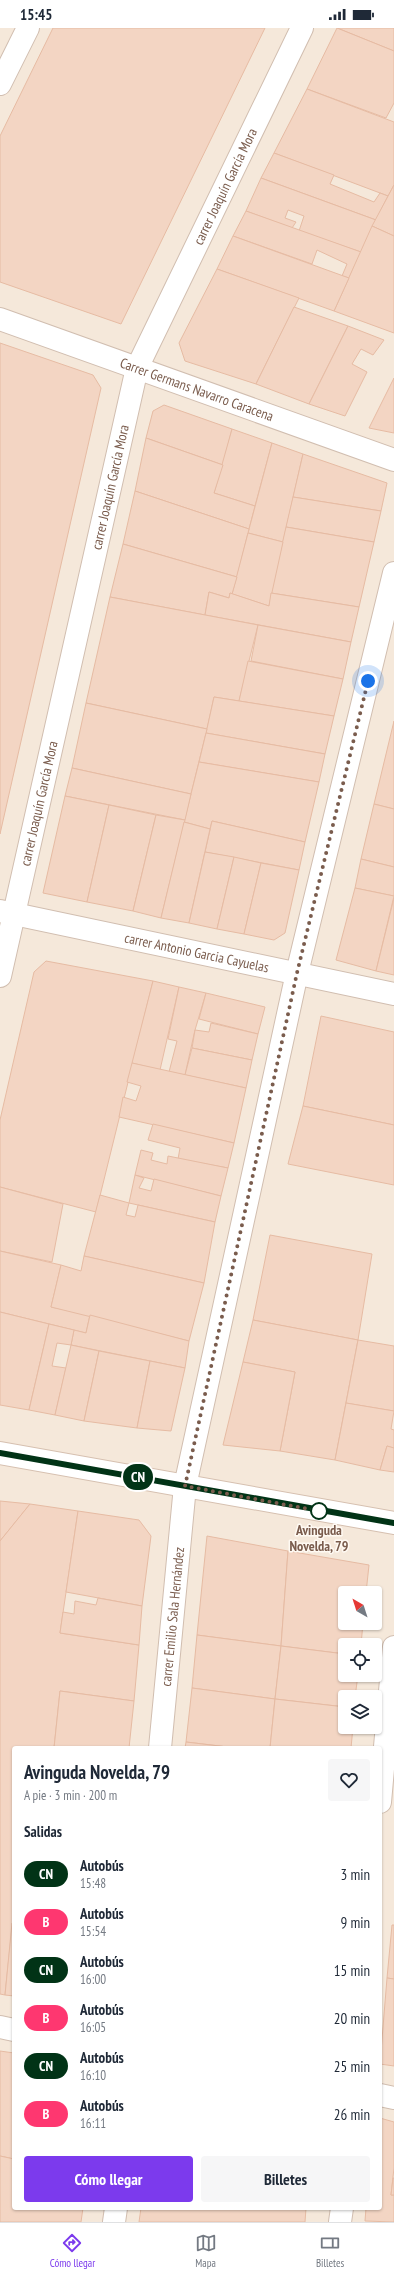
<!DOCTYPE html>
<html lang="es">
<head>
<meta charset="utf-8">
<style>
	:root { --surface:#fff; --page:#f6f6f7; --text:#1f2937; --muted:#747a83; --line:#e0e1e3; --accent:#7c3aed }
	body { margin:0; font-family:"PT Sans Narrow",sans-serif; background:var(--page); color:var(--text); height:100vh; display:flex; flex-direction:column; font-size:15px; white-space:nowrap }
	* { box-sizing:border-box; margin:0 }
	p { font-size:13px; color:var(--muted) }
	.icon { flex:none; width:22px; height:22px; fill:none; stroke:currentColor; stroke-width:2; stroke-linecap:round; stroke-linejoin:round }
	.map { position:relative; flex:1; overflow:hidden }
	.panel { position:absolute; left:12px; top:1718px; width:370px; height:464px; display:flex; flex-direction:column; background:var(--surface); border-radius:4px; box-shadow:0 1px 3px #0004 }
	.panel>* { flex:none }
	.badge { padding:0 8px; border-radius:13px; font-size:14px; line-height:26px }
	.needle { width:26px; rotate:321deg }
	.buttons { position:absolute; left:338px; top:1558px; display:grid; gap:8px }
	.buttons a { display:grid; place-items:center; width:44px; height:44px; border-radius:4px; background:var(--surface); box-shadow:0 1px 3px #0004; font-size:20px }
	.you { position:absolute; width:20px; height:20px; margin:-10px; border:3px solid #fff; border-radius:50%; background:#1a73e8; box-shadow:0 0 0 6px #1a73e833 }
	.map>.badge { position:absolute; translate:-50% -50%; box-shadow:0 0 0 2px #fff }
	h2 { padding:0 12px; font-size:15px; line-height:36px }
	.round { display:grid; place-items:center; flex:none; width:42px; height:42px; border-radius:4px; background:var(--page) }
	.head { display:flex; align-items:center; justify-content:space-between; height:68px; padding:0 12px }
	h1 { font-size:19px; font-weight:800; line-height:30px }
	.action { display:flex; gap:8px; margin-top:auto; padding:8px 12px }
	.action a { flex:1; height:46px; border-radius:4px; background:var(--accent); color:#fff; font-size:16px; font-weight:800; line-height:46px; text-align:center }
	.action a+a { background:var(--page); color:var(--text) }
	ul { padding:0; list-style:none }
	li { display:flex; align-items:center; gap:12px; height:48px; padding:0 12px }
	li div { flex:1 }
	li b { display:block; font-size:15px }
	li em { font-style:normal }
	li .badge { min-width:44px; font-weight:700; text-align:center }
	.status { display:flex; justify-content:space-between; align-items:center; height:28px; padding:0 20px; background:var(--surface); direction:ltr }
	.status svg { height:11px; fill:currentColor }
	.tabs { display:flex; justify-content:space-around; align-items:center; height:56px; border-top:1px solid var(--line); background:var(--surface); font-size:11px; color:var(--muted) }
	.tabs a { display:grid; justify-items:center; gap:2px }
	.tabs .on { color:var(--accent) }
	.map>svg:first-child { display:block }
	.residential { fill:#f5e8da; fill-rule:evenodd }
	.building { fill:#f3d5c3; stroke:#e6bba3 }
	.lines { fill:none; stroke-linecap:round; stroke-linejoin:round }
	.street-casing { stroke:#d1beb0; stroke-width:24 }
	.secondary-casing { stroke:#d6c0b0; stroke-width:24 }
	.street { stroke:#fff; stroke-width:22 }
	.secondary { stroke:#fff; stroke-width:22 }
	.line-casing { stroke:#fff; stroke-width:9 }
	.line { stroke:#013316; stroke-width:6 }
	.walk { stroke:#7a5c4d; stroke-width:4; stroke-dasharray:0 7.2 }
	.stop-dot { fill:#fff; stroke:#013316; stroke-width:2 }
	.labels { text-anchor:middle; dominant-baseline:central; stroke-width:3; stroke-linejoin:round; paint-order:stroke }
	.street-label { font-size:14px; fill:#7a5c4d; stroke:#fffaf3 }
	.stop-label { font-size:14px; font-weight:bold; fill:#7a5c4d; stroke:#fffaf3 }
</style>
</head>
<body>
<div class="status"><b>15:45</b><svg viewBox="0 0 49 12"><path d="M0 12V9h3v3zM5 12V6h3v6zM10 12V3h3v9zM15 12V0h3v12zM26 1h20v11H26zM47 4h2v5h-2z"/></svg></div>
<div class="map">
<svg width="394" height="2194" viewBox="0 0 394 2194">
	<rect width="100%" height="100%" fill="#fdf6ec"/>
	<path class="residential" d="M0,0H394V2194H0ZM345,1565H375V1595H345ZM345,1617H375V1647H345ZM345,1669H375V1699H345ZM14,1720H380V2180H14Z"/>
	<g class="building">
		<polygon points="53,0 265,0 121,296 0,254 0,108"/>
		<polygon points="337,0 394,0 394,23"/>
		<polygon points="337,0 394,23 394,75 386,90 307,61"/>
		<polygon points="307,61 394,94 394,157 388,168 274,125"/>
		<polygon points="274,125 334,147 330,156 374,174 380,165 388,168 376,192 261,150"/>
		<polygon points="261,150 376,192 361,224 299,203 304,188 288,182 285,190 296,194 292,200 246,183"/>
		<polygon points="394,157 394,208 372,198"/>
		<polygon points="246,183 361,224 349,250 342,248 347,236 317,222 312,236 233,208"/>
		<polygon points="372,198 394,208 394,305 334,283"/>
		<polygon points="233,208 349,250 334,283 217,241"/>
		<polygon points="217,241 299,270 256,356 185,333 179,315"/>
		<polygon points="294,279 348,298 309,376 256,356"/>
		<polygon points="348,298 384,312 373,327 361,321 352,336 367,344 345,388 309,376"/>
		<polygon points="0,315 93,347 101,360 0,806"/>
		<polygon points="394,350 394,405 369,400"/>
		<polygon points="164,377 232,401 223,437 146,410 153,383"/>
		<polygon points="232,401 272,415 255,478 214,465"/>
		<polygon points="146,410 223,437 214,465 255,478 249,501 135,463"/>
		<polygon points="272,415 303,426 283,514 248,505"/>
		<polygon points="303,426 387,455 381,483 293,469"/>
		<polygon points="135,463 249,501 237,549 123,516"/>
		<polygon points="293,469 381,483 374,514 286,499"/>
		<polygon points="286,499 374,514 359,579 271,565"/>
		<polygon points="248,505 283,514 269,578 232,566"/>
		<polygon points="123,516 237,549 232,566 230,565 229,570 209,564 205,587 110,569"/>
		<polygon points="209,564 229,570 230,565 269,578 271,565 359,579 351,614 205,587"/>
		<polygon points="110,569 258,597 239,673 214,669 207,701 86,675"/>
		<polygon points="258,597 351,614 343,651 251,633"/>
		<polygon points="248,633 343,651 334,688 239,673"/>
		<polygon points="214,669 334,688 325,726 206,705"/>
		<polygon points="86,675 207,701 191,766 72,740"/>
		<polygon points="394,693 394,781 374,776"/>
		<polygon points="206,705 325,726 319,754 199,734"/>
		<polygon points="199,734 319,754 305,814 212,793 210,801 184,794"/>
		<polygon points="72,740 191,766 185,792 65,768"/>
		<polygon points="65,768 109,777 87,874 43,865"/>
		<polygon points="374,776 394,781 394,839 361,831"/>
		<polygon points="109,777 156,787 133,883 87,874"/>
		<polygon points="156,787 185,792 161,890 133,883"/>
		<polygon points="212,793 305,814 299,842 205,824"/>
		<polygon points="184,794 210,801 189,895 161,890"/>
		<polygon points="205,824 234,829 217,901 189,895"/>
		<polygon points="234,829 261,835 244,906 217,901"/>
		<polygon points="361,831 394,839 394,868 355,860"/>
		<polygon points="261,835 299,842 285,905 274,912 244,906"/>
		<polygon points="355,860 394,868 376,943 336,932"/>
		<polygon points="394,870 394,947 376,943"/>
		<polygon points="46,933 153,953 96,1184 0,1159 0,1092 34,944"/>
		<polygon points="153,953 179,959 160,1042 132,1035"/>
		<polygon points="179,959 206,965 195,1002 185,1047 169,1044 177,1013 168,1011"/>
		<polygon points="206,965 265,979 258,1006 199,991"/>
		<polygon points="321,988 394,1004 394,1097 303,1078"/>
		<polygon points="211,995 258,1006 252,1032 192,1020 195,1002 209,1004"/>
		<polygon points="192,1020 252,1032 246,1060 185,1047"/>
		<polygon points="132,1035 246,1060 234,1115 119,1089 123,1069 136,1073 141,1058 127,1054"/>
		<polygon points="303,1078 394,1097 394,1157 288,1136"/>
		<polygon points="153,1096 234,1115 228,1140 178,1131 180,1120 148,1112"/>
		<polygon points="141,1122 153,1125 151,1132 167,1136 168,1128 228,1140 221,1168 135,1147"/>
		<polygon points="135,1147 144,1150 139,1160 151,1163 154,1151 221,1168 215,1194 129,1175"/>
		<polygon points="0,1159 63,1176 52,1234 0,1223"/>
		<polygon points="100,1167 129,1175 126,1187 135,1189 138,1177 215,1194 204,1255 84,1228"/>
		<polygon points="270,1207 372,1226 358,1312 253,1292"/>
		<polygon points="0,1223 61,1237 51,1279 90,1287 86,1305 0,1284"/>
		<polygon points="84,1228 204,1255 189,1313 51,1279 61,1237 81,1243"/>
		<polygon points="0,1284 49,1296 29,1382 0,1377"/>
		<polygon points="90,1287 189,1313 185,1340 71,1317 74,1302 86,1305"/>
		<polygon points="253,1292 358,1312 335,1432 280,1423 295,1344 243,1334"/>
		<polygon points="49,1296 74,1302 71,1317 57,1315 52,1338 66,1340 55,1387 29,1382"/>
		<polygon points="358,1312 394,1318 394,1383 346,1375"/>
		<polygon points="71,1317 99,1323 84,1393 55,1387"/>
		<polygon points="99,1323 150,1333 137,1400 84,1393"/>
		<polygon points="150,1333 185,1340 171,1403 137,1400"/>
		<polygon points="243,1334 295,1344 280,1423 223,1417"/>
		<polygon points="346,1375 394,1383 391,1401 394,1402 394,1420 387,1418 380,1442 335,1432"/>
		<polygon points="387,1418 394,1420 394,1444 380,1442"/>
		<polygon points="0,1473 30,1476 0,1513"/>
		<polygon points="30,1476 78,1483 60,1605 139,1617 134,1673 60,1663 54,1720 14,1720 14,1880 5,1967 0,1966 0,1513"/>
		<polygon points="78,1483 139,1492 151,1508 142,1578 66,1564"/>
		<polygon points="207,1508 288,1523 281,1618 197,1607"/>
		<polygon points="288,1523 369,1537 366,1565 345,1565 345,1595 363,1595 361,1617 345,1617 345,1626 281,1618"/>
		<polygon points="98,1570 142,1578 139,1617 60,1605 63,1584 74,1586 75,1573 96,1577"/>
		<polygon points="197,1607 281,1618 275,1671 192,1660"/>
		<polygon points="281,1618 345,1626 345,1647 358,1647 355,1669 345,1669 345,1679 275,1671"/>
		<polygon points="192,1660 275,1671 270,1720 236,1720 186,1714"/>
		<polygon points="60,1663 134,1673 129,1720 54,1720"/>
		<polygon points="275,1671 345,1679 345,1699 353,1699 351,1720 270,1720"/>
		<polygon points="186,1714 236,1720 185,1720"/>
		<polygon points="12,1895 14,1895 14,1968 5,1967"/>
		<polygon points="392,1897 394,1897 394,1951 387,1950"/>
		<polygon points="387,1950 394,1951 394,2038 380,2036"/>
		<polygon points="0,2023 14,2025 14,2131 0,2128"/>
		<polygon points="380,2090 394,2094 394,2140 391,2167 394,2167 394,2194 365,2193 366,2180 380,2180"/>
		<polygon points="0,2128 14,2131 14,2180 83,2180 81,2194 0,2194"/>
		<polygon points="393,2150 394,2150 394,2167 391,2167"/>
		<polygon points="141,2180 306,2180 305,2194 139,2194"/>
	</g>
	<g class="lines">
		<g class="street-casing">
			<g id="street">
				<polyline points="0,56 28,0"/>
				<path id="s1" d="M0,291L394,432"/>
				<path id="s2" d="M0,883L394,966"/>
				<path id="s3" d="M0,948L137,340L302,0"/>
				<path id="s4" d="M160,1720L185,1458L297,945L394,545"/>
				<polyline points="380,1774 394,1619"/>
				<polyline points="0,1999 14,2002"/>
				<polyline points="380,2067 394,2070"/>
				<polyline points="114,2194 116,2180"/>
				<polyline points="340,2194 342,2180"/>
			</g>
		</g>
		<g class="secondary-casing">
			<polyline id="secondary" points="0,1425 394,1495"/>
		</g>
		<use href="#street" class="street"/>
		<use href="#secondary" class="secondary"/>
	</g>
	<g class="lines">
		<g class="line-casing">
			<polyline id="line" points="0,1425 394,1495"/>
		</g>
		<use href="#line" class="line"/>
		<polyline class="walk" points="319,1483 185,1458 297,945 368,653"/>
	</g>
	<circle class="stop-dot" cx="319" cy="1483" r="8"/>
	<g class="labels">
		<g class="street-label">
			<text stroke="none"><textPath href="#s3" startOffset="825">carrer Joaquín García Mora</textPath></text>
			<text stroke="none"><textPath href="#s1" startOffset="209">Carrer Germans Navarro Caracena</textPath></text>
			<text stroke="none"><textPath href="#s3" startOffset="501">carrer Joaquín García Mora</textPath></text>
			<text stroke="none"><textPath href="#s3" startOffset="177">carrer Joaquín García Mora</textPath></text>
			<text stroke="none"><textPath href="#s2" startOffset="201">carrer Antonio Garcia Cayuelas</textPath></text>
			<text stroke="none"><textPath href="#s4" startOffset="132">carrer Emilio Sala Hernández</textPath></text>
		</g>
		<g class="stop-label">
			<text x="319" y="1502">Avinguda<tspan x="319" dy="16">Novelda, 79</tspan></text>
		</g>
	</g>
</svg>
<div class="buttons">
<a><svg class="needle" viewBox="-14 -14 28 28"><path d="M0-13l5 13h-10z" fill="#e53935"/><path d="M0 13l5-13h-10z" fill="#747a83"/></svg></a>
<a><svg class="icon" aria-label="locate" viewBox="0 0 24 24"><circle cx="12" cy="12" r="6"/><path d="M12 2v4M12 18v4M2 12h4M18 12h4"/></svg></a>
<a><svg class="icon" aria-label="layers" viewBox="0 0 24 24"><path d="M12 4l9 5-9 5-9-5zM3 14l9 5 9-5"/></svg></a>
</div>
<div class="you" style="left:368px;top:653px"></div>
<b class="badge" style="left:138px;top:1449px;background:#013316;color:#fff">CN</b>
<section class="panel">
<div class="head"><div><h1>Avinguda Novelda, 79</h1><p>A pie · 3 min · 200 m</p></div><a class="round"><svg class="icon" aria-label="heart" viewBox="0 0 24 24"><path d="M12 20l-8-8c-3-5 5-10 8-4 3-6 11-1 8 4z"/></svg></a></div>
<h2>Salidas</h2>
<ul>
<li><span class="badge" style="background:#013316;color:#fff">CN</span><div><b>Autobús</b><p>15:48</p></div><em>3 min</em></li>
<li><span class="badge" style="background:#fe3770;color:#fff">B</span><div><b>Autobús</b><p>15:54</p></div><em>9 min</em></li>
<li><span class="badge" style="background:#013316;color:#fff">CN</span><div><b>Autobús</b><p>16:00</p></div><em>15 min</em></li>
<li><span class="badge" style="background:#fe3770;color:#fff">B</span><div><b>Autobús</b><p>16:05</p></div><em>20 min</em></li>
<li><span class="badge" style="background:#013316;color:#fff">CN</span><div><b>Autobús</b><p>16:10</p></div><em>25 min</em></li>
<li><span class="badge" style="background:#fe3770;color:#fff">B</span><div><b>Autobús</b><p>16:11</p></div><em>26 min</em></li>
</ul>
<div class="action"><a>Cómo llegar</a><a>Billetes</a></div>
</section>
</div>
<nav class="tabs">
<a class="on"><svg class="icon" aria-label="directions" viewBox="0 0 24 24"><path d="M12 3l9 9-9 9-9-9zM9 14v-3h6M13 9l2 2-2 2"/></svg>Cómo llegar</a>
<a><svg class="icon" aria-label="map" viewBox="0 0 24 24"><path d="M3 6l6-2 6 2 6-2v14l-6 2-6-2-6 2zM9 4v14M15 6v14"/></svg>Mapa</a>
<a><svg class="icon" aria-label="tickets" viewBox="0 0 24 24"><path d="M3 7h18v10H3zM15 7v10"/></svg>Billetes</a>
</nav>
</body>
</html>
